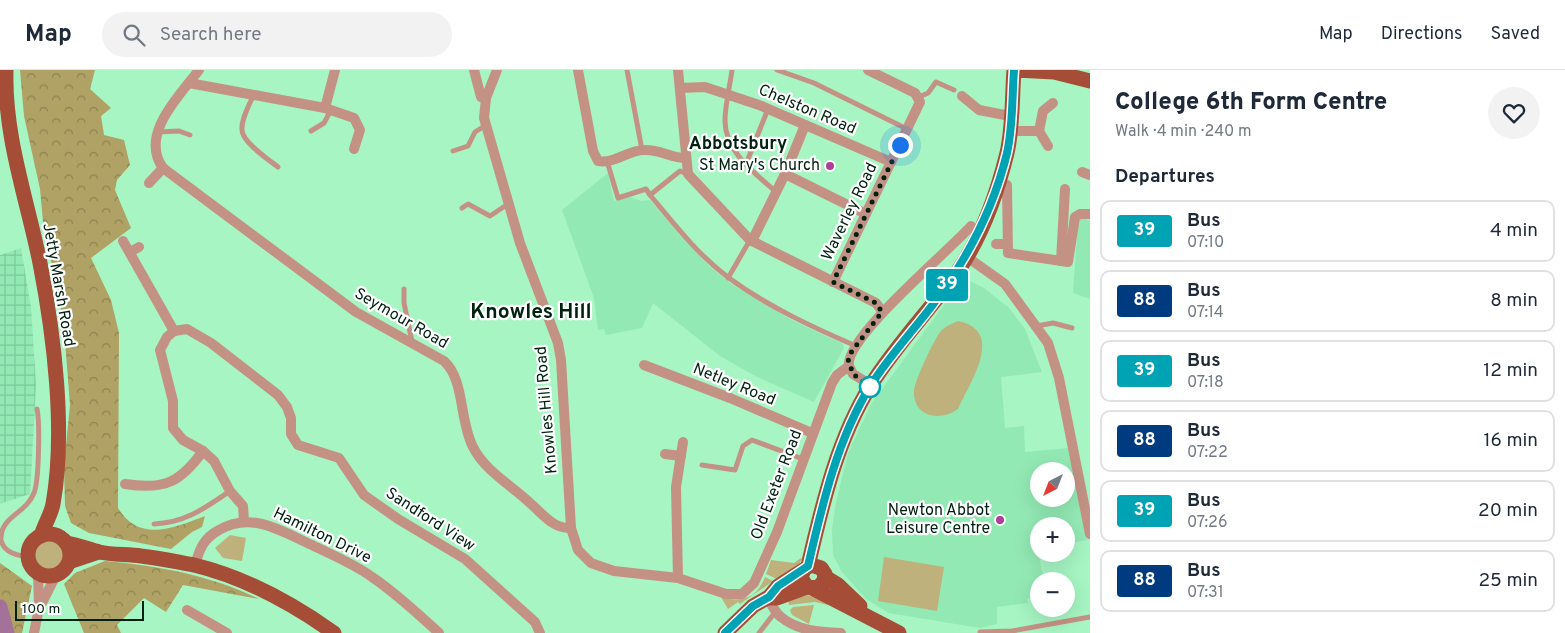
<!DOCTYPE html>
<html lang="en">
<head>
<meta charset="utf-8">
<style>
	:root { --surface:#fff; --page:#f2f2f3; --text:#1f2937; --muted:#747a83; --line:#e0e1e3 }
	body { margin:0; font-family:Overpass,sans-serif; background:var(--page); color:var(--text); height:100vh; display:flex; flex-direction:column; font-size:19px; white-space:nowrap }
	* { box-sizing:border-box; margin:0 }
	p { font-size:16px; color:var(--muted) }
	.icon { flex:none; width:28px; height:28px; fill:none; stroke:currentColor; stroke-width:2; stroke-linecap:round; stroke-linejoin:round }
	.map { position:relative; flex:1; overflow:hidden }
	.panel { display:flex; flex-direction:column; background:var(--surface); width:475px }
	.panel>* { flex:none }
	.badge { padding:0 10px; border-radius:4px; font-size:18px; line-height:32px }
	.needle { width:32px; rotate:222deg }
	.buttons { position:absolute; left:1030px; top:392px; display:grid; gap:10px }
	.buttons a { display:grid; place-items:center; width:45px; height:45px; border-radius:50%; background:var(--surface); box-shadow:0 5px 20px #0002; font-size:25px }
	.scale { position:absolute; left:15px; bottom:12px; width:129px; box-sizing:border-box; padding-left:5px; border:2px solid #012210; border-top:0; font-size:14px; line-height:18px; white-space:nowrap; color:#012210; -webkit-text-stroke:4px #fff; paint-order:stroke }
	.you { position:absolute; width:25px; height:25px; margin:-12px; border:4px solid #fff; border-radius:50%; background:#1a73e8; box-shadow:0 0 0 8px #1a73e833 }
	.map>.badge { position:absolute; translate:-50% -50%; box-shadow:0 0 0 2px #fff }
	h2 { padding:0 25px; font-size:19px; line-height:45px }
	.round { display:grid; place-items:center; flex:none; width:52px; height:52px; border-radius:26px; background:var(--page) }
	.summary { display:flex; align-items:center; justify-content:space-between; height:85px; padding:0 25px }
	h1 { font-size:24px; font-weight:800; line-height:38px }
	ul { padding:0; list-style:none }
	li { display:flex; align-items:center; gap:15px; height:62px; margin:0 10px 8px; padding:0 15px; border:2px solid var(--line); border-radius:10px }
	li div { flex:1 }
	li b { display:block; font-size:19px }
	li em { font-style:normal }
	li .badge { min-width:55px; font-weight:700; text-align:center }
	header { display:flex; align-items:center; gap:30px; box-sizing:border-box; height:70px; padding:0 25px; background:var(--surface); border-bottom:1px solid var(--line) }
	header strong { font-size:24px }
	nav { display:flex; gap:28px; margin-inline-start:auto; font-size:18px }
	.search { width:350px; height:45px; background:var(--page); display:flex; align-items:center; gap:12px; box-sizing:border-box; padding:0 18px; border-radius:28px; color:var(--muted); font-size:19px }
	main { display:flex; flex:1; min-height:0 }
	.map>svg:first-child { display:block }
	.built { fill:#93e9b4; fill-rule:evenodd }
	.industrial { fill:url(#industrial-grid) }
	.green { fill:#beb17c }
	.forest { fill:url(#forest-crowns) }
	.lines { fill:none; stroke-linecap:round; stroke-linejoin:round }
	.river { stroke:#a47298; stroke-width:15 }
	.lane { stroke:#c49285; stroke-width:5 }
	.street { stroke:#c49285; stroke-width:10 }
	.primary { stroke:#a54d36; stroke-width:15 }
	.line-casing { stroke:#fff; stroke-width:11 }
	.line { stroke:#00a3b4; stroke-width:8 }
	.walk { stroke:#012210; stroke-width:5; stroke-dasharray:0 9 }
	.poi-dot { fill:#ae3d99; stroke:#fff; stroke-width:2 }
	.stop-dot { fill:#fff; stroke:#00a3b4; stroke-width:2.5 }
	.labels { text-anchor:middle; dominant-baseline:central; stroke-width:4.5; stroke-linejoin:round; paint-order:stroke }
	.street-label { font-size:16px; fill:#012210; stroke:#fff }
	.poi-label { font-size:16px; fill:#012210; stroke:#fff; text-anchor:end }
	.neighbourhood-label { font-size:18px; font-weight:bold; fill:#012210; stroke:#fff }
	.district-label { font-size:21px; font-weight:bold; fill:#012210; stroke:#fff }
</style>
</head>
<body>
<header>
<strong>Map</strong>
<div class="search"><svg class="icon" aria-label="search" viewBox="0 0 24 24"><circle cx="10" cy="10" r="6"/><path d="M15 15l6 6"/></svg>Search here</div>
<nav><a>Map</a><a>Directions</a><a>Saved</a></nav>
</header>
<main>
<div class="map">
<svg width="1090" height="563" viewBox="0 0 1090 563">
	<defs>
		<pattern id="industrial-grid" width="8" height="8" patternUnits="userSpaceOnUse" patternTransform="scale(1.25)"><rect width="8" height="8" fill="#93e9b4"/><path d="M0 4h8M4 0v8" fill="none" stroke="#7dc89a"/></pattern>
		<pattern id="forest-crowns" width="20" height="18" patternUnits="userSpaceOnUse" patternTransform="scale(1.25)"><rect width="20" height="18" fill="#b0a164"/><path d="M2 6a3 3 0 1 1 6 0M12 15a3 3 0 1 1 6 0" fill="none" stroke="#8d8351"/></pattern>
	</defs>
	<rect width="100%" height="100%" fill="#a6f5c3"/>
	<g class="built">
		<polygon points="608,103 614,131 631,127 641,131 650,130 677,162 709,196 730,213 790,249 843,274 844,278 814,332 757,307 720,286 653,233 642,258 606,265 604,259 598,260 594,228 562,140"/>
		<polygon points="1084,148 1090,151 1090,229 1073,223 1078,151"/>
		<path d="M968,210L984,218L1009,238L1025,259L1042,302L1001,307L1005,358L1024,356L1025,382L1068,378L1087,470L1066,474V456H1039L1038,481L1044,511H1039V525L1027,529L1028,533L997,537V554L980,558L889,543L866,529L842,502L833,485L832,459L836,432L848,383L871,334L949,228ZM1039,401H1066V429H1039Z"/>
	</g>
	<polygon class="industrial" points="21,178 31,237 36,315 30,424 0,434 0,185"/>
	<g class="green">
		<path d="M958,251C1006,261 970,312 958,339C940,352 913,347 914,321C914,312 935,267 941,261C946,256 951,254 958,251Z"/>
		<polygon points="230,465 246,468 242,491 223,488 215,478"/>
		<circle cx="49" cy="485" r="16"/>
		<polygon points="884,487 944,497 937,541 878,531"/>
		<polygon points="801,488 802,489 797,497 777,509 766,504 771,490 794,493"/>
		<path d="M765,507L773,511L740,534L738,532L728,539L721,527C742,533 757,528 765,507Z"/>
		<polygon points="808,525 829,533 828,535 815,532 789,535 788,529"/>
		<polygon points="814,535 809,554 792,545 790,540 793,537"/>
	</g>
	<g class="forest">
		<path d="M20,0H95L90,19L111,38L101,46L104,65L124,70L130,95L117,110L115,120L131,158L91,188L111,230L119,263L118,438C139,473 174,458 205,446L202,457L192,462L171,479L89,463L71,453L65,436L64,395L70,335L65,271L59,224L44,162L40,119L24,46Z"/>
		<path d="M105,491C159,496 210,505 259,529L183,515L166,542L144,528L117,555L121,563H84L64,514L75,503Z"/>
		<polygon points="0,493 32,516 22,563 0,563"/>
	</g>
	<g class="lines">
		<polyline class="river" points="0,537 7,563"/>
		<g class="lane">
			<polyline points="627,0 642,80"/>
			<path d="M732,0C730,16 725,34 725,51C725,82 755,103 776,122"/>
			<polyline points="777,0 814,13 907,59"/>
			<path d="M253,26C249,36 241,49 242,60C242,72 269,90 278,97"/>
			<polyline points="919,27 928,23 936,12 954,20"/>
			<polyline points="311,61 324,53 331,40"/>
			<polyline points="158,62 179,61 190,65"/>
			<polyline points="453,81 468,76 475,62 486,55"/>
			<polyline points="607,91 618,128 646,119 650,125"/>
			<polyline points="746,94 768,39"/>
			<path d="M687,104L680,101L650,125C674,154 698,185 729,208C767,236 812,257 856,276"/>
			<polyline points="462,138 468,134 490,146 508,134"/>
			<polyline points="728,208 750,170"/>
			<polyline points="404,219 404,233 412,272"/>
			<polyline points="1037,256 1053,253 1072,258"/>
			<polyline points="702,395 735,400 743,376 752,370 803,389"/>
			<path d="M154,454C185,453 205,438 230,421"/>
			<path d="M28,487C17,485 4,483 1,470C0,446 25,445 34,423C39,411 40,353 37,339"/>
			<polyline points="980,562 1012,561 1090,547"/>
			<polyline points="759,563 776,541"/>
		</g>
		<g class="street">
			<path d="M199,0C179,26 139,65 163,98L356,242L444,291C465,310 459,350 473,377C485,401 511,415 530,433C543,444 553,459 571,458"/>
			<polyline points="474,0 481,27 486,28"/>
			<path d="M497,0L486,28L484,48L520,173L558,273L561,290L571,458L578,480L591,493L614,501L678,508L726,524H742L754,513L777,462L832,313L837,305L849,296C844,268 949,181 971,156"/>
			<path d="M578,0L593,81L598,91C615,94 628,80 644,80C659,79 671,88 686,88"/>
			<polyline points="678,0 688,104 750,170 876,233 882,241"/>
			<polyline points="189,13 325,38 335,0"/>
			<polyline points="680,18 705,17 759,35 891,92"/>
			<polyline points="962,26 979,40 1010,46"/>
			<polyline points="325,38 354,48 360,60 354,79"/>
			<polyline points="1009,61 1039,61 1048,76"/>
			<polyline points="1039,61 1043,41 1053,33"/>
			<polyline points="1082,102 1090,105"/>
			<polyline points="785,104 866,144"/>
			<polyline points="149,113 163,98"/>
			<polyline points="1007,115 1008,183 1068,192 1075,147 1080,144 1090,144"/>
			<polyline points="123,171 174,261"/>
			<polyline points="752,171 785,104 805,55"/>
			<polyline points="996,174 1007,174"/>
			<polyline points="130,182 139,177"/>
			<polyline points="967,187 1005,214 1048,273 1059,308 1090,464"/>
			<polyline points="1061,191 1065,119"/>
			<polyline points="833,212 920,32 915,23 868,0"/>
			<polyline points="644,295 730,328 812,363"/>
			<polyline points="849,296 853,304 871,315"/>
			<polyline points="665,384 681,386"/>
			<path d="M125,414C164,420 180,413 203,381"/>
			<polyline points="244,451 243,436 230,421 214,391 203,381 183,370 173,358 173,331 160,280 167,267 174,261 187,259 211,273 278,325 287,337 291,348 291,364 298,375 339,388 364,425 398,449 465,489 535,552 540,563"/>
			<path d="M195,496C199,479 204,468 219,460C252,441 281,461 312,475C332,485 354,494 372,507C396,523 418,544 439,563"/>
			<polyline points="678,508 676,417 683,372"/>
			<path d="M767,528C772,534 775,543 781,547C798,561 820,562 841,563"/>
			<polyline points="40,537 56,505"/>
			<polyline points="187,540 227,563"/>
			<polyline points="34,563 39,538 38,503"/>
		</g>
		<g class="primary">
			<path d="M6,0C4,66 27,129 40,193C54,265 66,361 53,434C51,445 44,455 41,466"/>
			<circle cx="49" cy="485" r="21"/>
			<path d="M66,473C78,475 88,479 99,482C113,485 128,484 141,486C159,488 177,492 194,495C244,507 293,534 334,563"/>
			<polyline points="69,492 99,482"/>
			<path d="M808,496C822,436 837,369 871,315C896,275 930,240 958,201C982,166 997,124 1007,83C1013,57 1012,27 1014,0L1054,2L1090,11"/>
			<polyline points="825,507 838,515 860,536"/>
			<polyline points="814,519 899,563"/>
			<polyline points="769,527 778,516 811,495 821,498 825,504 824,511 818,518 807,517 801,508 803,502"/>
			<polyline points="725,563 753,536 767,528 777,528 807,517"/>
		</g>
	</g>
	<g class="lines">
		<g class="line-casing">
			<path id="line" d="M725,563L753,536L769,527L778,516L808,496C822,436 837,369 871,315C888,288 911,263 931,237C967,190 993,141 1007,83C1013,57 1012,27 1014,0"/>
		</g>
		<use href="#line" class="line"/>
		<polyline class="walk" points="870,317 853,304 848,289 852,281 882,242 876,233 833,212 900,75"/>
	</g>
	<g class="poi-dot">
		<circle cx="830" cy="96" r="5"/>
		<circle cx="1000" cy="450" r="5"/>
	</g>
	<circle class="stop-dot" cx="870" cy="317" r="10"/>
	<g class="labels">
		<g class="street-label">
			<text transform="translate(807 40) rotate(23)">Chelston Road</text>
			<text transform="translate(850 142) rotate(-64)">Waverley Road</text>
			<text transform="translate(58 215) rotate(80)">Jetty Marsh Road</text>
			<text transform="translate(401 249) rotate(30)">Seymour Road</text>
			<text transform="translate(734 315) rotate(22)">Netley Road</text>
			<text transform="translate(547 340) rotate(-95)">Knowles Hill Road</text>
			<text transform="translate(777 415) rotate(-69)">Old Exeter Road</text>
			<text transform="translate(430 450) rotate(33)">Sandford View</text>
			<text transform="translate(322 466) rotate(26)">Hamilton Drive</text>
		</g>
		<g class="poi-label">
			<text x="820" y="96">St Mary's Church</text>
			<text x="990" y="441">Newton Abbot<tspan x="990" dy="18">Leisure Centre</tspan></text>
		</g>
		<g class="neighbourhood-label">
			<text x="738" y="74">Abbotsbury</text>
		</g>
		<g class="district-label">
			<text x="531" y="242">Knowles Hill</text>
		</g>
	</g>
</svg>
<div class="buttons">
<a><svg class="needle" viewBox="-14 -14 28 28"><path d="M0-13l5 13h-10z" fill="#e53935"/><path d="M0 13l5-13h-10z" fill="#747a83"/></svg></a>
<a>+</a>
<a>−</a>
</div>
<div class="scale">100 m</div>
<div class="you" style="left:900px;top:75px"></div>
<b class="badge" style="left:947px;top:215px;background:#00a3b4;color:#fff">39</b>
</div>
<section class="panel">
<div class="summary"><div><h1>College 6th Form Centre</h1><p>Walk · 4 min · 240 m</p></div><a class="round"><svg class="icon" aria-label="heart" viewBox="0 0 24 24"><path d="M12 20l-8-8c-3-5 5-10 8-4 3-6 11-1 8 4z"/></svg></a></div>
<h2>Departures</h2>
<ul>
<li><span class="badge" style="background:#00a3b4;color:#fff">39</span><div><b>Bus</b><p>07:10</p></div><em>4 min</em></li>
<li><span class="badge" style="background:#003b80;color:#fff">88</span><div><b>Bus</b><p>07:14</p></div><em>8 min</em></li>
<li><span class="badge" style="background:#00a3b4;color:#fff">39</span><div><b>Bus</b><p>07:18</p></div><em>12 min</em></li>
<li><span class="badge" style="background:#003b80;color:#fff">88</span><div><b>Bus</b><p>07:22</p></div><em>16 min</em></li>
<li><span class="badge" style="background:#00a3b4;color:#fff">39</span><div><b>Bus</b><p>07:26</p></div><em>20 min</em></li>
<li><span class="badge" style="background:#003b80;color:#fff">88</span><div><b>Bus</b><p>07:31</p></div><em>25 min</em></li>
</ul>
</section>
</main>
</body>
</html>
